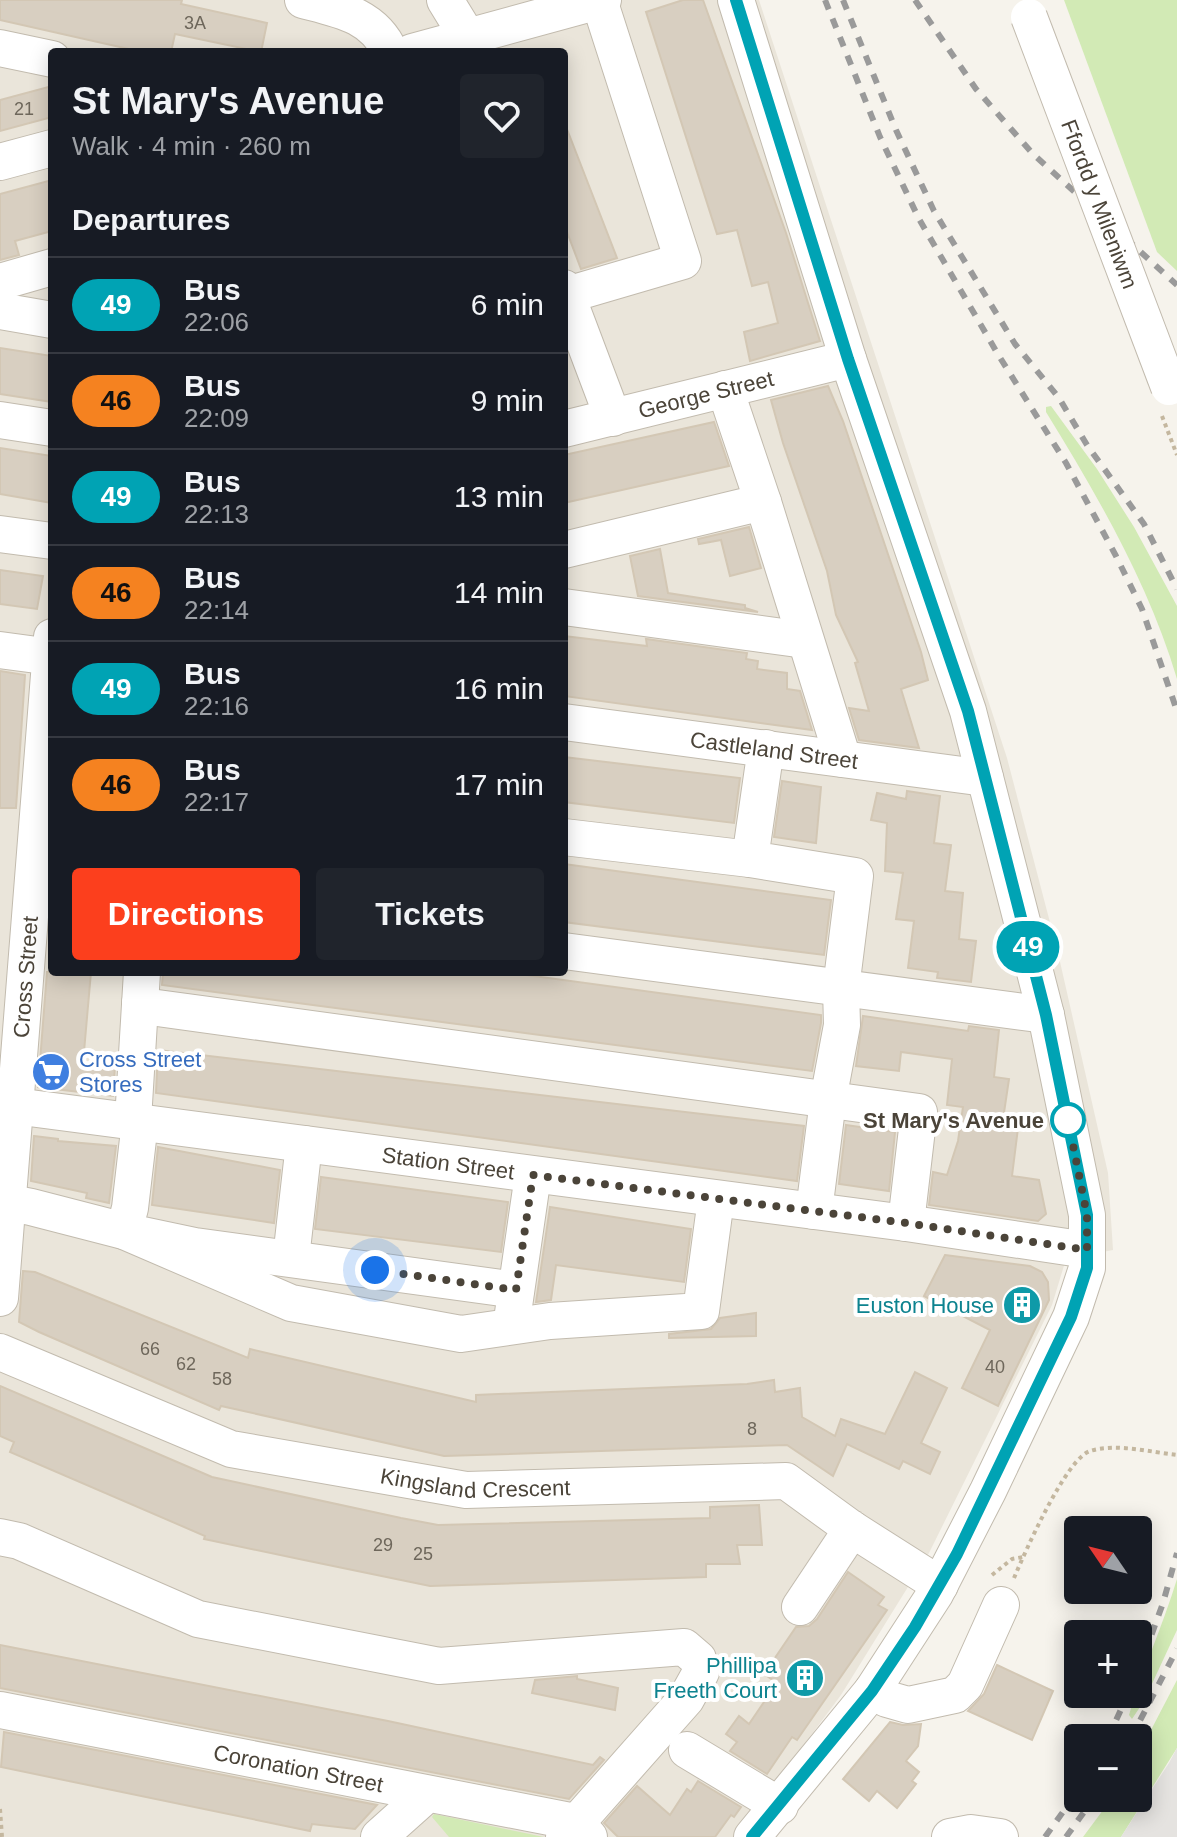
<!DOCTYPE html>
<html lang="en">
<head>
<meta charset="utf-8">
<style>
	:root { --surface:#171b24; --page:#20242c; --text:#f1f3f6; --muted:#9ea1a6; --line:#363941; --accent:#fc3f1d }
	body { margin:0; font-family:Helvetica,sans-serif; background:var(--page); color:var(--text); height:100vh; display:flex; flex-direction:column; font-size:30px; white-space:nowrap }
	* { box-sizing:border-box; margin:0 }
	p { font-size:26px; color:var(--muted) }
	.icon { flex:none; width:44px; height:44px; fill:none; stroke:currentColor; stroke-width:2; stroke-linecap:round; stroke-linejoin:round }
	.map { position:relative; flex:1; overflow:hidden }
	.drawer { position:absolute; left:48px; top:48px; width:520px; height:928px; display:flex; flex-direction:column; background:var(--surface); border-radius:8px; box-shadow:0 4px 20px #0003 }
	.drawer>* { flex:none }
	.badge { padding:0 16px; border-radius:26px; font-size:28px; line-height:52px }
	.needle { width:52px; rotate:305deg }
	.fabs { position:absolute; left:1064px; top:1516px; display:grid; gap:16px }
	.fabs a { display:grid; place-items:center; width:88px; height:88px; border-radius:8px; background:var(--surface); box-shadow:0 4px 20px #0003; font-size:40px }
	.you { position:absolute; width:40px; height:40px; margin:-20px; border:6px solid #fff; border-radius:50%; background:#1a73e8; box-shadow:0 0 0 12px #1a73e833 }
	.map>.badge { position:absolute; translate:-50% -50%; box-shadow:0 0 0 4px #fff }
	h2 { padding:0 24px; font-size:30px; line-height:72px }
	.round { display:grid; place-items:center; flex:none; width:84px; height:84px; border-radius:8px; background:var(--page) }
	.overview { display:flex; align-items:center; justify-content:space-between; height:136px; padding:0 24px }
	h1 { font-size:38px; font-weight:700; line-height:60px }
	.action { display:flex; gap:16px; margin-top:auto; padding:16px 24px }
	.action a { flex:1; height:92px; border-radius:8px; background:var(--accent); color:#fff; font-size:32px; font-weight:700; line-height:92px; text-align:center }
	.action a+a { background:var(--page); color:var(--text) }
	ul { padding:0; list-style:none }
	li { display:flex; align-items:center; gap:24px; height:96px; padding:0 24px; border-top:2px solid var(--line) }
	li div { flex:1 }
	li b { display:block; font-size:30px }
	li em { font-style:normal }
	li .badge { min-width:88px; font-weight:700; text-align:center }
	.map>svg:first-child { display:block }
	.residential { fill:#eae5da; fill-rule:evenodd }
	.green { fill:#d2eab5 }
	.parking { fill:#e5e3e0 }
	.building { fill:#d8cfc1; stroke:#d3c7b4; stroke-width:2 }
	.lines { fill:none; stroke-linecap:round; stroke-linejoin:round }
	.minor-casing { stroke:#c2bbae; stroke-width:38 }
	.path { stroke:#c4b79f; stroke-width:4; stroke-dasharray:4 4; stroke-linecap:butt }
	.minor { stroke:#fff; stroke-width:36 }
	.rail { stroke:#9a9a9a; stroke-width:6; stroke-dasharray:10 10; stroke-linecap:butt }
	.minor-bridge-casing { stroke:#c2bbae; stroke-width:38; stroke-linecap:butt }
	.minor-bridge { stroke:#fff; stroke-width:36 }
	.line-casing { stroke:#fff; stroke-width:18 }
	.line { stroke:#00a3b4; stroke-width:12 }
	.walk { stroke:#4b4439; stroke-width:8; stroke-dasharray:0 14.4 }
	.stop-dot { fill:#fff; stroke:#00a3b4; stroke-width:4 }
	.labels { text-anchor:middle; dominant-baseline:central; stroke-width:8; stroke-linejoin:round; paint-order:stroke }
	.number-label { font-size:18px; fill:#6e675b }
	.street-label { font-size:22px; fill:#4b4439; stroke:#fff }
	.shop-label { font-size:22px; fill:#366cbe; stroke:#fff; text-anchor:start }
	.stop-label { font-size:22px; font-weight:bold; fill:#4b4439; stroke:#fff; text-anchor:end }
	.culture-label { font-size:22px; fill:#0d838f; stroke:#fff; text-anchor:end }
</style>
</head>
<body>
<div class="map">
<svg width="1177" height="1837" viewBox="0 0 1177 1837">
	<rect width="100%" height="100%" fill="#f6f3ec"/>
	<path class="residential" d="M0,0H759L1007,758L1058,953L1108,1173L1113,1250L1066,1259L1052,1305L929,1553L841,1695L735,1837H0ZM52,52H564V972H52Z"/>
	<g class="green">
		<polygon points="1064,0 1177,0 1177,271 1157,252"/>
		<path d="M1051,406L1097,469L1134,527L1177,606V679C1149,584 1097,495 1046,412V407Z"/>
		<path d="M1177,1579V1630L1144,1701L1132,1719L1129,1715C1142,1671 1163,1625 1177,1579Z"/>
		<polygon points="1177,1680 1177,1748 1121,1837 1083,1837 1112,1798 1138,1798 1138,1755"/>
		<polygon points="434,1814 544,1837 449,1837 432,1817"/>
	</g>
	<polygon class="parking" points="1177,1748 1177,1837 1121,1837 1169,1763"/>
	<g class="building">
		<polygon points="0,0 182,0 181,4 267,23 261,52 175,34 171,52 142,52 0,20"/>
		<polygon points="683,0 703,0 786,233 820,341 750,361 744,332 778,323 768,282 752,286 737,230 717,234 646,12"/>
		<polygon points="52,86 52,117 0,131 0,100"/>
		<polygon points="565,124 617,258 581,269 564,224"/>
		<polygon points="52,180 52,231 15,241 19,255 0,260 0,194"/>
		<polygon points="0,348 52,356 52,402 0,394"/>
		<polygon points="828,386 843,421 921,652 928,680 901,689 919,748 859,740 849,708 869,711 855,663 858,662 836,615 827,571 783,443 771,400"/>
		<polygon points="714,422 729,466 564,503 564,455"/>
		<polygon points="0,448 52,456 52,503 0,494"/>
		<polygon points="749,527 761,568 730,576 721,540 699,544 698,539"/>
		<polygon points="660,549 668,593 745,605 745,608 758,612 638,596 630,556"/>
		<polygon points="0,570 43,576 37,609 0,604"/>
		<polygon points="564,636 647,646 646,639 747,653 746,659 758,661 757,669 787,673 787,689 800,691 812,730 564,696"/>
		<polygon points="0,671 25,675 16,808 0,808"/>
		<polygon points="564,757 740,778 734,823 564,802"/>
		<polygon points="782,781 821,787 816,843 774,837"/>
		<polygon points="907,791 940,796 934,843 951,845 945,891 963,893 959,939 976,941 971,982 937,978 938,972 908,968 914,921 896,919 903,873 885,871 887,823 871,820 877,793 906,799"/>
		<polygon points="564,864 831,900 824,955 564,922"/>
		<polygon points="47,972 91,972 83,1063 115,1066 113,1096 38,1087"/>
		<polygon points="163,972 504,972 821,1015 821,1023 812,1071 162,985"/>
		<polygon points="863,1016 968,1031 969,1026 999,1030 994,1077 1009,1079 1002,1126 1018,1128 1012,1176 1039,1180 1046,1214 1038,1221 929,1205 933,1172 947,1175 958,1141 963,1107 947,1105 952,1059 901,1052 899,1071 856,1066"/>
		<polygon points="158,1050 804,1126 797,1181 156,1093"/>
		<polygon points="846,1125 895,1132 889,1191 839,1184"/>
		<polygon points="34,1136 58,1139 58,1141 116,1146 109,1203 86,1198 87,1193 31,1181"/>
		<polygon points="158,1147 280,1170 274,1223 152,1205"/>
		<polygon points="321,1177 508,1202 501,1252 315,1229"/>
		<polygon points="550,1207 691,1229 684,1282 556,1265 551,1300 536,1302"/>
		<polygon points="945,1255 1030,1266 1042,1272 1048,1282 1049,1300 998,1406 962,1388 990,1330 924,1296"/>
		<polygon points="23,1271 35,1272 248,1358 250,1349 476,1402 476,1395 747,1384 774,1380 775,1392 800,1388 802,1417 835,1436 841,1419 885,1434 915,1372 947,1388 921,1443 940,1452 930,1474 903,1461 899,1469 847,1444 833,1476 787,1445 444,1456 221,1406 219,1410 39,1332 19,1322"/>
		<polygon points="756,1313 756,1336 669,1338 669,1334 711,1329 720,1318"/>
		<polygon points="0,1386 212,1477 401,1518 438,1525 710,1518 710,1507 759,1505 762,1545 737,1545 740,1564 706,1564 706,1577 430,1586 304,1560 204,1539 205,1536 10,1452 14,1442 0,1436"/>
		<polygon points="848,1572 884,1597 878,1605 887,1610 797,1740 792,1737 767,1774 730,1751 737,1742 726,1734 739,1716 749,1724 777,1683 764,1674 796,1627 809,1626 817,1619"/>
		<polygon points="0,1645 388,1721 593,1765 600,1757 604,1760 569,1799 0,1688"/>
		<polygon points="997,1665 1053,1691 1032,1740 968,1711 984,1694"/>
		<polygon points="577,1676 577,1679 618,1688 615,1710 532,1693 535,1680"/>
		<polygon points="890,1722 903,1725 921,1724 918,1746 906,1761 919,1772 912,1781 916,1784 897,1808 877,1791 869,1801 843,1779"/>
		<polygon points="4,1732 377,1805 355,1829 312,1824 310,1831 1,1767"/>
		<polygon points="698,1781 741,1807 734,1817 731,1815 715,1837 618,1837 604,1823 637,1786 670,1815 687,1789 691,1792"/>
	</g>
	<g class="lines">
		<g class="minor-casing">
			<g id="minor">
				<path d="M303,0C338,9 374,15 390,52"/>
				<polyline points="445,0 467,36 473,52"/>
				<polyline points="736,0 848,359 968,711 1046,1015 1087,1215 1087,1268 1071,1317 988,1491 935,1594 872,1691 752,1837"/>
				<polyline points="0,48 52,59"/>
				<polyline points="412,52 603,0"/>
				<polyline points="0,162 52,148"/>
				<polyline points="0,282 52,267"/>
				<polyline points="564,288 613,418"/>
				<polyline points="567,295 683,261 599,0"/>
				<polyline points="0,311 52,320"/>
				<polyline points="0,420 52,428"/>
				<path id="s1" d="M564,429L848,359"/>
				<polyline points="763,502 843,759"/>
				<polyline points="0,534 52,541"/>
				<polyline points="564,550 763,502 725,389"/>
				<polyline points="564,607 805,640"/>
				<polyline points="0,650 52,657"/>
				<path id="s2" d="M564,722L985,778"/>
				<polyline points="766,748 750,859 855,876 841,988 842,1025 828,1100 814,1211"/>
				<polyline points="564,837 750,859"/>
				<polyline points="564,951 1046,1015"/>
				<polyline points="140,1003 150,1007 919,1112 906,1223"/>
				<path id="s3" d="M0,1104L906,1223L1087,1250"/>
				<polyline points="133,1120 142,972"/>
				<polyline points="140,1122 130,1208 124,1231 195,1246 516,1290"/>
				<polyline points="0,1201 31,1207 124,1231 291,1303 461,1334 550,1321 701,1311 716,1199"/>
				<polyline points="291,1258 304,1144"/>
				<path id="s4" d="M0,1298L52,637"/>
				<polyline points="513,1313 533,1175"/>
				<path id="s5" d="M0,1352L231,1449L466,1490L786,1481L852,1529L940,1585"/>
				<polyline points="0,1537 19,1541 198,1619 439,1666 684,1647 698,1659 701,1672 686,1699 564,1837"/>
				<polyline points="800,1607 852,1529"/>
				<polyline points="872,1691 887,1699 908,1705 955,1695 965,1685 1001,1605"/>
				<path id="s6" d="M0,1710L575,1822L589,1837"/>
				<polyline points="687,1750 780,1806"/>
				<polyline points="379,1837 427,1794"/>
				<polyline points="950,1837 971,1833 1000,1837"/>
			</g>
		</g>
		<g class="path">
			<polyline points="1162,416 1177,455"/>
			<polyline points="992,1575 1012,1559 1023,1557"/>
			<path d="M1014,1578C1025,1552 1066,1459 1090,1451C1116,1443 1150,1452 1177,1455"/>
			<polyline points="0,1809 2,1837"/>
		</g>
		<use href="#minor" class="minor"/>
		<g class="rail">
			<polyline points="825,0 880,137 919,219 999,356 1066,463 1116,556 1142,609 1177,711"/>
			<polyline points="843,0 896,130 934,211 1015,344 1059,398 1087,445 1144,524 1177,589"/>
			<polyline points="915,0 976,89 1033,154 1177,285"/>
			<polyline points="1138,1672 1163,1603 1177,1553"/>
			<polyline points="1108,1738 1128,1694"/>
			<polyline points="1131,1738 1177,1649"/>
			<polyline points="1045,1837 1078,1791"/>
			<polyline points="1066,1837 1094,1798"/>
		</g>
		<g class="minor-bridge-casing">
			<g id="minor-bridge">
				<path id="s7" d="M1029,17L1169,387"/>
			</g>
		</g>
		<use href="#minor-bridge" class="minor-bridge"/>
	</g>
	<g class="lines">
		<g class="line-casing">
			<polyline id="line" points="736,0 848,359 968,711 1046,1015 1087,1215 1087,1268 1071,1317 957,1554 915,1627 872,1691 752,1837"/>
		</g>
		<use href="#line" class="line"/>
		<polyline class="walk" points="375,1270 516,1290 533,1175 906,1223 1087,1250 1087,1215 1068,1120"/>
	</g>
	<defs>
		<g id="supermarket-disc" transform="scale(2)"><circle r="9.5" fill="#3f7fe0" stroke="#fff"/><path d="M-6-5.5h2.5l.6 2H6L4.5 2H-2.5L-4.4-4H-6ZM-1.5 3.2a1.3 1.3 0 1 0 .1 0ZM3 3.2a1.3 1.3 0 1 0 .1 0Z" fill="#fff"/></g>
		<g id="building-disc" transform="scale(2)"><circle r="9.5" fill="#0f9aa8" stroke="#fff"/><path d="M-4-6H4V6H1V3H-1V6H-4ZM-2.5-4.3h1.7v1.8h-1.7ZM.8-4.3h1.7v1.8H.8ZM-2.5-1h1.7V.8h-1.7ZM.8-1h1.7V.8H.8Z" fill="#fff"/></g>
	</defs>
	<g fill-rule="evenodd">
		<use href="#supermarket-disc" x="51" y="1072"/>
		<use href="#building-disc" x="1022" y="1305"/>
		<use href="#building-disc" x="805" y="1678"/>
	</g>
	<circle class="stop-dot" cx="1068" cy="1120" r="16"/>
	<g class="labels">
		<g class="number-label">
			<text x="195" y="23">3A</text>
			<text x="24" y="109">21</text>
			<text x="150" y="1349">66</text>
			<text x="186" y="1364">62</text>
			<text x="995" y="1367">40</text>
			<text x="222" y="1379">58</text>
			<text x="752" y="1429">8</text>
			<text x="383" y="1545">29</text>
			<text x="423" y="1554">25</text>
		</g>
		<g class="street-label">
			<text stroke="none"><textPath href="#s7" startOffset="200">Ffordd y Mileniwm</textPath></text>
			<text stroke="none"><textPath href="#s1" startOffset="146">George Street</textPath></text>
			<text stroke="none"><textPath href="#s2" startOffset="212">Castleland Street</textPath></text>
			<text stroke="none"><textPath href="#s4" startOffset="322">Cross Street</textPath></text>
			<text stroke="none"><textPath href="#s3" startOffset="452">Station Street</textPath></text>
			<text stroke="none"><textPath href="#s5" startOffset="498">Kingsland Crescent</textPath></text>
			<text stroke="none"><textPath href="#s6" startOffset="304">Coronation Street</textPath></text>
		</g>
		<g class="shop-label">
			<text x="79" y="1059">Cross Street<tspan x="79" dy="25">Stores</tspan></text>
		</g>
		<g class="stop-label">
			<text x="1044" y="1120">St Mary's Avenue</text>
		</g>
		<g class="culture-label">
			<text x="994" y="1305">Euston House</text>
			<text x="777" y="1665">Phillipa<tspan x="777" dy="25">Freeth Court</tspan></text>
		</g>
	</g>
</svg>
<div class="fabs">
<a><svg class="needle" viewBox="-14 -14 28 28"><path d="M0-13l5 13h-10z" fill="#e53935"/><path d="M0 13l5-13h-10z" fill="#9ea1a6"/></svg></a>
<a>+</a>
<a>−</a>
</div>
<div class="you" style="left:375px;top:1270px"></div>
<b class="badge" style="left:1028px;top:947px;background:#00a3b4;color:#fff">49</b>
<section class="drawer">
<div class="overview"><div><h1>St Mary's Avenue</h1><p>Walk · 4 min · 260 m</p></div><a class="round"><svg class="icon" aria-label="heart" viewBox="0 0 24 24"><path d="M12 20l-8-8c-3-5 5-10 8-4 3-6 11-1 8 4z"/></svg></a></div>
<h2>Departures</h2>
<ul>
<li><span class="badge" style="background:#00a3b4;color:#fff">49</span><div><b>Bus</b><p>22:06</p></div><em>6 min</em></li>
<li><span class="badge" style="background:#f58220;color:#111">46</span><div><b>Bus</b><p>22:09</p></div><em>9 min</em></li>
<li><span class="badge" style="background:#00a3b4;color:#fff">49</span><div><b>Bus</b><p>22:13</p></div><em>13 min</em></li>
<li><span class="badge" style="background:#f58220;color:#111">46</span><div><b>Bus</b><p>22:14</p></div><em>14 min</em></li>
<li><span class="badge" style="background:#00a3b4;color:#fff">49</span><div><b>Bus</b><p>22:16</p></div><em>16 min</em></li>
<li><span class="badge" style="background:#f58220;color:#111">46</span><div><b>Bus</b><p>22:17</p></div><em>17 min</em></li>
</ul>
<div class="action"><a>Directions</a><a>Tickets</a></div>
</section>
</div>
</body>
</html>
